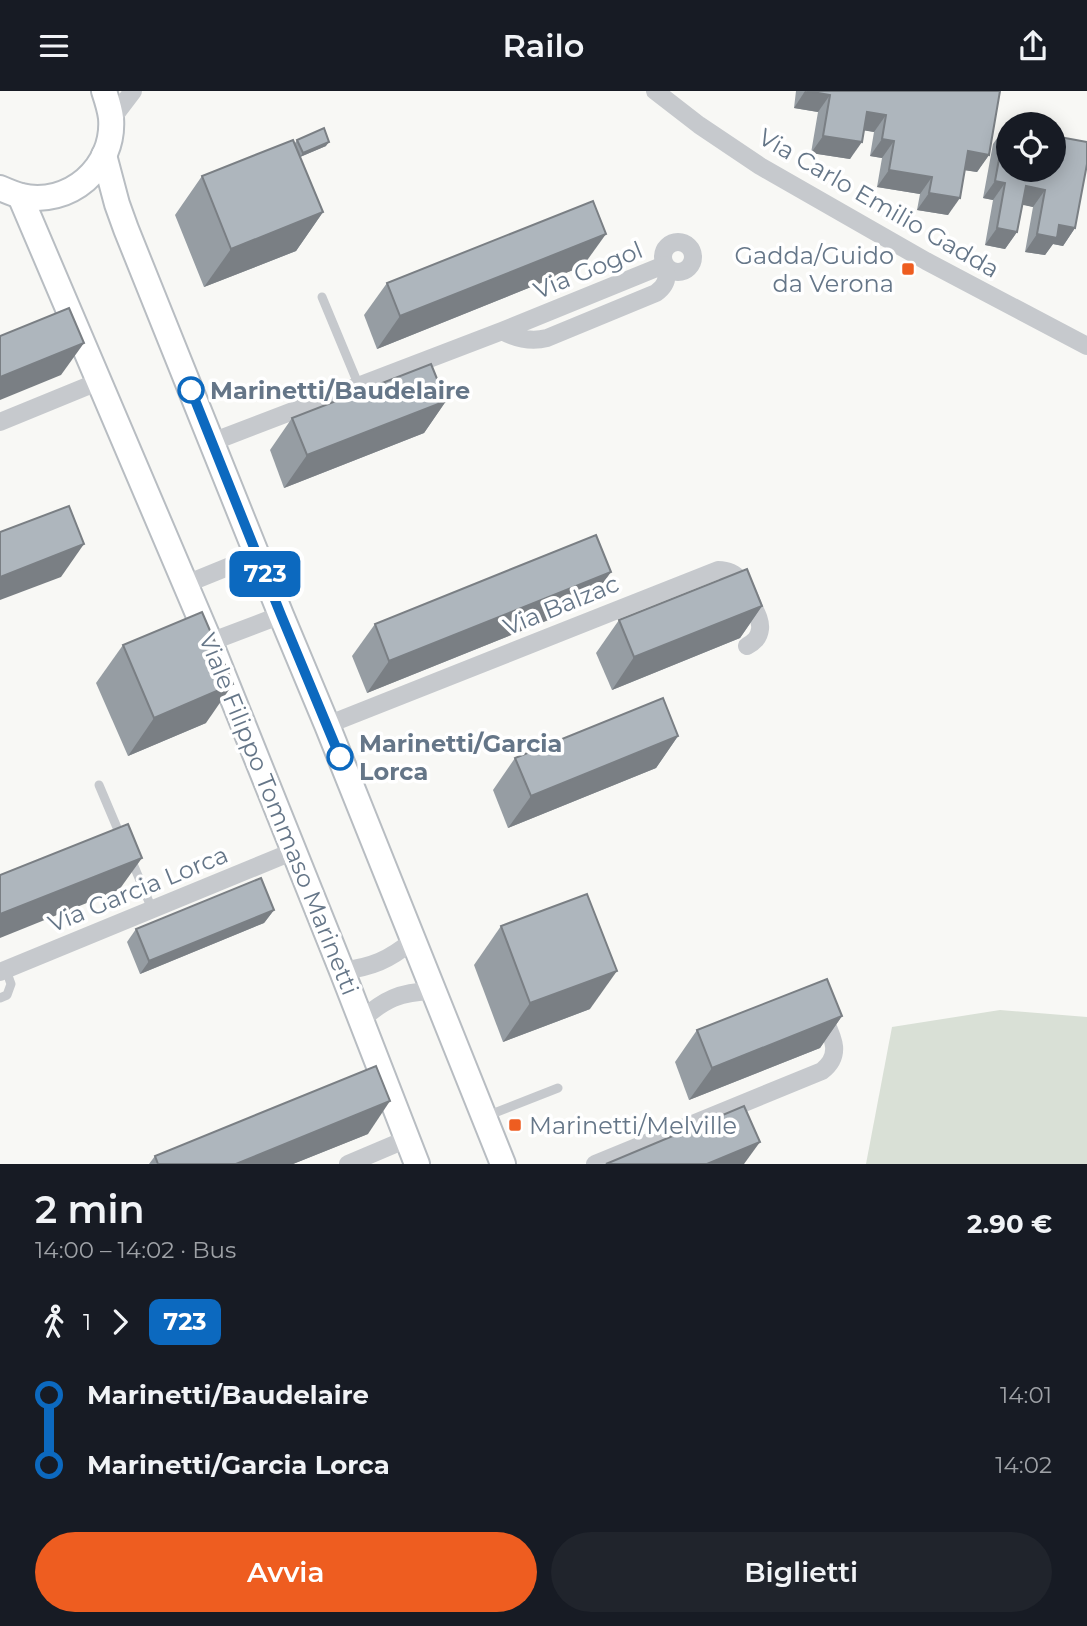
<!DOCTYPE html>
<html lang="it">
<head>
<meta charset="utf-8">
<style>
	:root { --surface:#171b24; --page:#20242c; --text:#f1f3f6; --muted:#9ea1a6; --accent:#ee5d20 }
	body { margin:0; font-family:Montserrat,sans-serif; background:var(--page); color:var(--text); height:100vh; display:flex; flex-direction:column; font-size:26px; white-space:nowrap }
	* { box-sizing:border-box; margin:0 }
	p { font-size:23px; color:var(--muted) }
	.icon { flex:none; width:38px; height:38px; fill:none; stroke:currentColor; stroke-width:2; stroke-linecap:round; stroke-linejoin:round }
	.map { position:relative; height:1073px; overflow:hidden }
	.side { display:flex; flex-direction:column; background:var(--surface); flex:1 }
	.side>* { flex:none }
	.badge { padding:0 14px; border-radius:10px; font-size:24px; line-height:46px }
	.controls { position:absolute; left:996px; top:21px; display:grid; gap:14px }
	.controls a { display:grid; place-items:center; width:70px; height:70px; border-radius:50%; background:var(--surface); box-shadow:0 4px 18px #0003; font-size:35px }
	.map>.badge { position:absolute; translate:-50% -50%; box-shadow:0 0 0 4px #fff }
	.legs { display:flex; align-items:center; gap:10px; height:77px; padding:0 35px; font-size:23px }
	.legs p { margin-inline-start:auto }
	.head { display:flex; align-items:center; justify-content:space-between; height:119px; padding:0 35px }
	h1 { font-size:38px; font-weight:600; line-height:52px }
	.cta { display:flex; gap:14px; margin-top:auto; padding:14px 35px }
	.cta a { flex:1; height:80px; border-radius:42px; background:var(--accent); color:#fff; font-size:28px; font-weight:600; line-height:80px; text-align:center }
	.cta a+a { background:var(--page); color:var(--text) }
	ul { padding:0 35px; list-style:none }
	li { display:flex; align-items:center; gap:24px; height:70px; font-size:26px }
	li i { display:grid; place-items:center; width:10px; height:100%; margin:0 9px; background:currentColor }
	li i::after { content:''; width:18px; height:18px; margin:-9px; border:5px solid; border-radius:50%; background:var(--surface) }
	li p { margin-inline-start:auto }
	li:first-child i { background:linear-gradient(#0000 50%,currentColor 0) }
	li:last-child i { background:linear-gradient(currentColor 50%,#0000 0) }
	header { display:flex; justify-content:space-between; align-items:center; height:91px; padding:0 35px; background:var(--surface); font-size:32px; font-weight:600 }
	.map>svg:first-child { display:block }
	.green { fill:#d9e0d6 }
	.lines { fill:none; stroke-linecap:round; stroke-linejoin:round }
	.secondary-casing { stroke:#b8bdc2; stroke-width:28 }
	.lane { stroke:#c6c9cd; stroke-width:9 }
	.street { stroke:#c6c9cd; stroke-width:18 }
	.secondary { stroke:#fff; stroke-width:24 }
	.wall { fill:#969da3 }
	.shaded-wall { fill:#7a7f84 }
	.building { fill:#aeb6bd; stroke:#7a7f84; stroke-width:2 }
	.line-1-casing { stroke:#fff; stroke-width:16 }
	.line-1 { stroke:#0c69bf; stroke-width:10 }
	.poi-dot { fill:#ee5d20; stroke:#fff; stroke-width:2.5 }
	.stop-1-dot { fill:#fff; stroke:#0c69bf; stroke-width:3.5 }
	.labels { text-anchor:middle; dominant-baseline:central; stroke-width:7; stroke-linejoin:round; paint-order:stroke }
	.street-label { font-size:24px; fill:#657688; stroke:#fff }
	.poi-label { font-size:24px; fill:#657688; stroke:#fff; text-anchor:end }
	.stop-label { font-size:24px; font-weight:bold; fill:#657688; stroke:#fff; text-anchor:start }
</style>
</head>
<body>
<header><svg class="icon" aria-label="menu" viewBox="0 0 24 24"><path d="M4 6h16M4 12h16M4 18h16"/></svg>Railo<svg class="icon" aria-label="share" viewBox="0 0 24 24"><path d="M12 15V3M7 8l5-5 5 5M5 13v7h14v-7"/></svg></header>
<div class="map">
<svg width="1087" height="1073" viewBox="0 0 1087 1073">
	<rect width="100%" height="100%" fill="#f8f8f5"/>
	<polygon class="green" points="1000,919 1087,926 1087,1073 866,1073 892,936"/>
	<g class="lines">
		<g class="secondary-casing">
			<g id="secondary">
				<polyline points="104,64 117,113 126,138 281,524 327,634 503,1073"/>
				<path d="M0,97C7,100 14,103 21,105C69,116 115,77 111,27C110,18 107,9 104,0"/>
				<polyline points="20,105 210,551 342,880 417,1073"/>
			</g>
		</g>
		<g class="lane">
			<polyline points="322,206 359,295"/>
			<polyline points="99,694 121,746"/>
			<polyline points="131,768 152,818"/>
			<polyline points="0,907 7,904 11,893 6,879"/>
			<polyline points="484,1026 558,997"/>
		</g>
		<g class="street">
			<polyline points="655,0 699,34 760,75 926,170 1087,255"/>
			<polyline points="111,29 133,0"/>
			<circle cx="678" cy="166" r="15"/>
			<polyline points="0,331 100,290"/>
			<path d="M212,351L502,240L664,174C669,186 667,194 656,202L547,247C531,251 517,248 502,240"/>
			<polyline points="186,493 257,464"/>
			<polyline points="210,551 281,524"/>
			<path d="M327,634L718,479C741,479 747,499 754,517C757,523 761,531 760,538C759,547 754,551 747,555"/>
			<path d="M342,880C372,876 389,869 412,850"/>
			<polyline points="0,881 294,760"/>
			<path d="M361,929C385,908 400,901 432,900"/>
			<polyline points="348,1073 407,1048"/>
			<path d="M595,1073L822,980C845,962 830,942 821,921"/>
		</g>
		<use href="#secondary" class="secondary"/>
	</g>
	<g class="wall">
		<polygon points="796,0 1000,0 989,64 977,81 965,79 948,124 917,119 920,103 877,96 882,67 870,65 874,41 864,39 850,68 811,62 818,21 794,17"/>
		<polygon points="1005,36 1054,79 1075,137 1063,155 1053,153 1045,164 1025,161 1033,116 1022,113 1017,141 1005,158 985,154 993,109 983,107 993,53"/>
		<polygon points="297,49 326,55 300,66 323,121 296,160 204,196 175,124 202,85 295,52"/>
		<polygon points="583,175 377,258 364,224 387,192"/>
		<polygon points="446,310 424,342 284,397 270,359 292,327"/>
		<polygon points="588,513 367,602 352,565 375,533"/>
		<polygon points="762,515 740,547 612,599 596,562 619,529"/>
		<polygon points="123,554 206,632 128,665 96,592"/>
		<polygon points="678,645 656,677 508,737 493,699 515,667"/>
		<polygon points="274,819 264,832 140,883 127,851 136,838"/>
		<polygon points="501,835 590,918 503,951 474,874"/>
		<polygon points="842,925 820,957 689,1009 675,971 697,939"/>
		<polygon points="368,1043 293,1073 149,1073 155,1065"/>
	</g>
	<g class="shaded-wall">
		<polygon points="805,0 830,4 818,21 794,17"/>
		<polygon points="867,21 886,24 874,41 855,38"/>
		<polygon points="823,45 862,51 850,68 811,62"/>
		<polygon points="882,48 894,50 882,67 870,65"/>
		<polygon points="329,51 326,55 300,66 303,62"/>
		<polygon points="968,60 989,64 977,81 956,78"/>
		<polygon points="889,79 932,86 920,103 877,96"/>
		<polygon points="995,90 1005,92 993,109 983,107"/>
		<polygon points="1026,95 1045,99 1033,116 1014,112"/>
		<polygon points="929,102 960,107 948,124 917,119"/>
		<polygon points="323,121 296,160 204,196 231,158"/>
		<polygon points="1059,134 1075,137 1063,155 1053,153 1045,164 1025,161 1037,143"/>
		<polygon points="997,137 1017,141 1005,158 985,154"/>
		<polygon points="606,143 583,175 377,258 400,225"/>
		<polygon points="84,252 61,284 0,309 0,286"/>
		<polygon points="446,310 424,342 284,397 307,364"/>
		<polygon points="84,453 61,486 0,509 0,486"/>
		<polygon points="611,481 588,513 367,602 389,570"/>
		<polygon points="762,515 740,547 612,599 634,566"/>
		<polygon points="233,593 206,632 128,665 154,627"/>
		<polygon points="678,645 656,677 508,737 531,705"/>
		<polygon points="142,767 119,799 0,847 0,823"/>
		<polygon points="274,819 264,832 140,883 149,870"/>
		<polygon points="617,880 590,918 503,951 530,912"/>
		<polygon points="842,925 820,957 689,1009 712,977"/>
		<polygon points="390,1010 368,1043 293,1073 236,1073"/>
		<polygon points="760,1051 744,1073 707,1073"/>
	</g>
	<g class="building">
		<polygon points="807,0 1000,0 989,64 968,60 960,107 929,102 932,86 889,79 894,50 882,48 886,24 867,21 862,51 823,45 830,4"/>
		<polygon points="1005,36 1008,36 1008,79 1054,79 1054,45 1087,51 1087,73 1075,137 1059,134 1057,147 1037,143 1045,99 1026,95 1017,141 997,137 1005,92 995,90"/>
		<polygon points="324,37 329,51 303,62 297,49"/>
		<polygon points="293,49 323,121 231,158 202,85"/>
		<polygon points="593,110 606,143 400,225 387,192"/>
		<polygon points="69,217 84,252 0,286 0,245"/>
		<polygon points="431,273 446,310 307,364 292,327"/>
		<polygon points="69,415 84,453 0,486 0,441"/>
		<polygon points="596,444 611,481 389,570 375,533"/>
		<polygon points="747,478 762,515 634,566 619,529"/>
		<polygon points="202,521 233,593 154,627 123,554"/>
		<polygon points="663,607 678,645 531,705 515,667"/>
		<polygon points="128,733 142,767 0,823 0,784"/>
		<polygon points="261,787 274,819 149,870 136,838"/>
		<polygon points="587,803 617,880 530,912 501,835"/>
		<polygon points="827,888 842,925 712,977 697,939"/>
		<polygon points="376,975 390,1010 236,1073 158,1073 155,1065"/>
		<polygon points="744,1015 760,1051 707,1073 606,1073"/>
	</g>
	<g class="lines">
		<g class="line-1-casing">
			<polyline id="line-1" points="191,299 281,524 340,666"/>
		</g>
		<use href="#line-1" class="line-1"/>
	</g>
	<g class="poi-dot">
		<rect x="901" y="171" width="14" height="14" rx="3.5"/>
		<rect x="508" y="1027" width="14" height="14" rx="3.5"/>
	</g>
	<g class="stop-1-dot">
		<circle cx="191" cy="299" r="12"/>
		<circle cx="340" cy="666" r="12"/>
	</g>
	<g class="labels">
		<g class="street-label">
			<text transform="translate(879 112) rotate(30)">Via Carlo Emilio Gadda</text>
			<text transform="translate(588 179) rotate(-22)">Via Gogol</text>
			<text transform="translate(561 514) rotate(-22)">Via Balzac</text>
			<text transform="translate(279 723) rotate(68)">Viale Filippo Tommaso Marinetti</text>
			<text transform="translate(138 798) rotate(-22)">Via Garcia Lorca</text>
		</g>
		<g class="poi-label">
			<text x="894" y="164">Gadda/Guido<tspan x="894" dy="28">da Verona</tspan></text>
			<text x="529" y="1034" text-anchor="start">Marinetti/Melville</text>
		</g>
		<g class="stop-label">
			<text x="210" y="299">Marinetti/Baudelaire</text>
			<text x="359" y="652">Marinetti/Garcia<tspan x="359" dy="28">Lorca</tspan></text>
		</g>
	</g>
</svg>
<div class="controls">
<a><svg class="icon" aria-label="locate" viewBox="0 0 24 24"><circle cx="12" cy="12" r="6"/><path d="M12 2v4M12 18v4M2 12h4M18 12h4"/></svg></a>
</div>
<b class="badge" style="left:265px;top:483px;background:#0c69bf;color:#fff">723</b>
</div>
<section class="side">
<div class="head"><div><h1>2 min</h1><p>14:00 – 14:02 · Bus</p></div><b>2.90 €</b></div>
<div class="legs"><svg class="icon" aria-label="walk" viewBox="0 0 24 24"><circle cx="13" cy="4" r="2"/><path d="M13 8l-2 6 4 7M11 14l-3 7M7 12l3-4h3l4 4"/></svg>1<svg class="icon" aria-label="forward" viewBox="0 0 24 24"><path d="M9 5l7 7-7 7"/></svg><b class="badge" style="background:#0c69bf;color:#fff">723</b></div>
<ul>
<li><i style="color:#0c69bf"></i><b>Marinetti/Baudelaire</b><p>14:01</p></li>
<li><i style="color:#0c69bf"></i><b>Marinetti/Garcia Lorca</b><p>14:02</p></li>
</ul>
<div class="cta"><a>Avvia</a><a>Biglietti</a></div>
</section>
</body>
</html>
